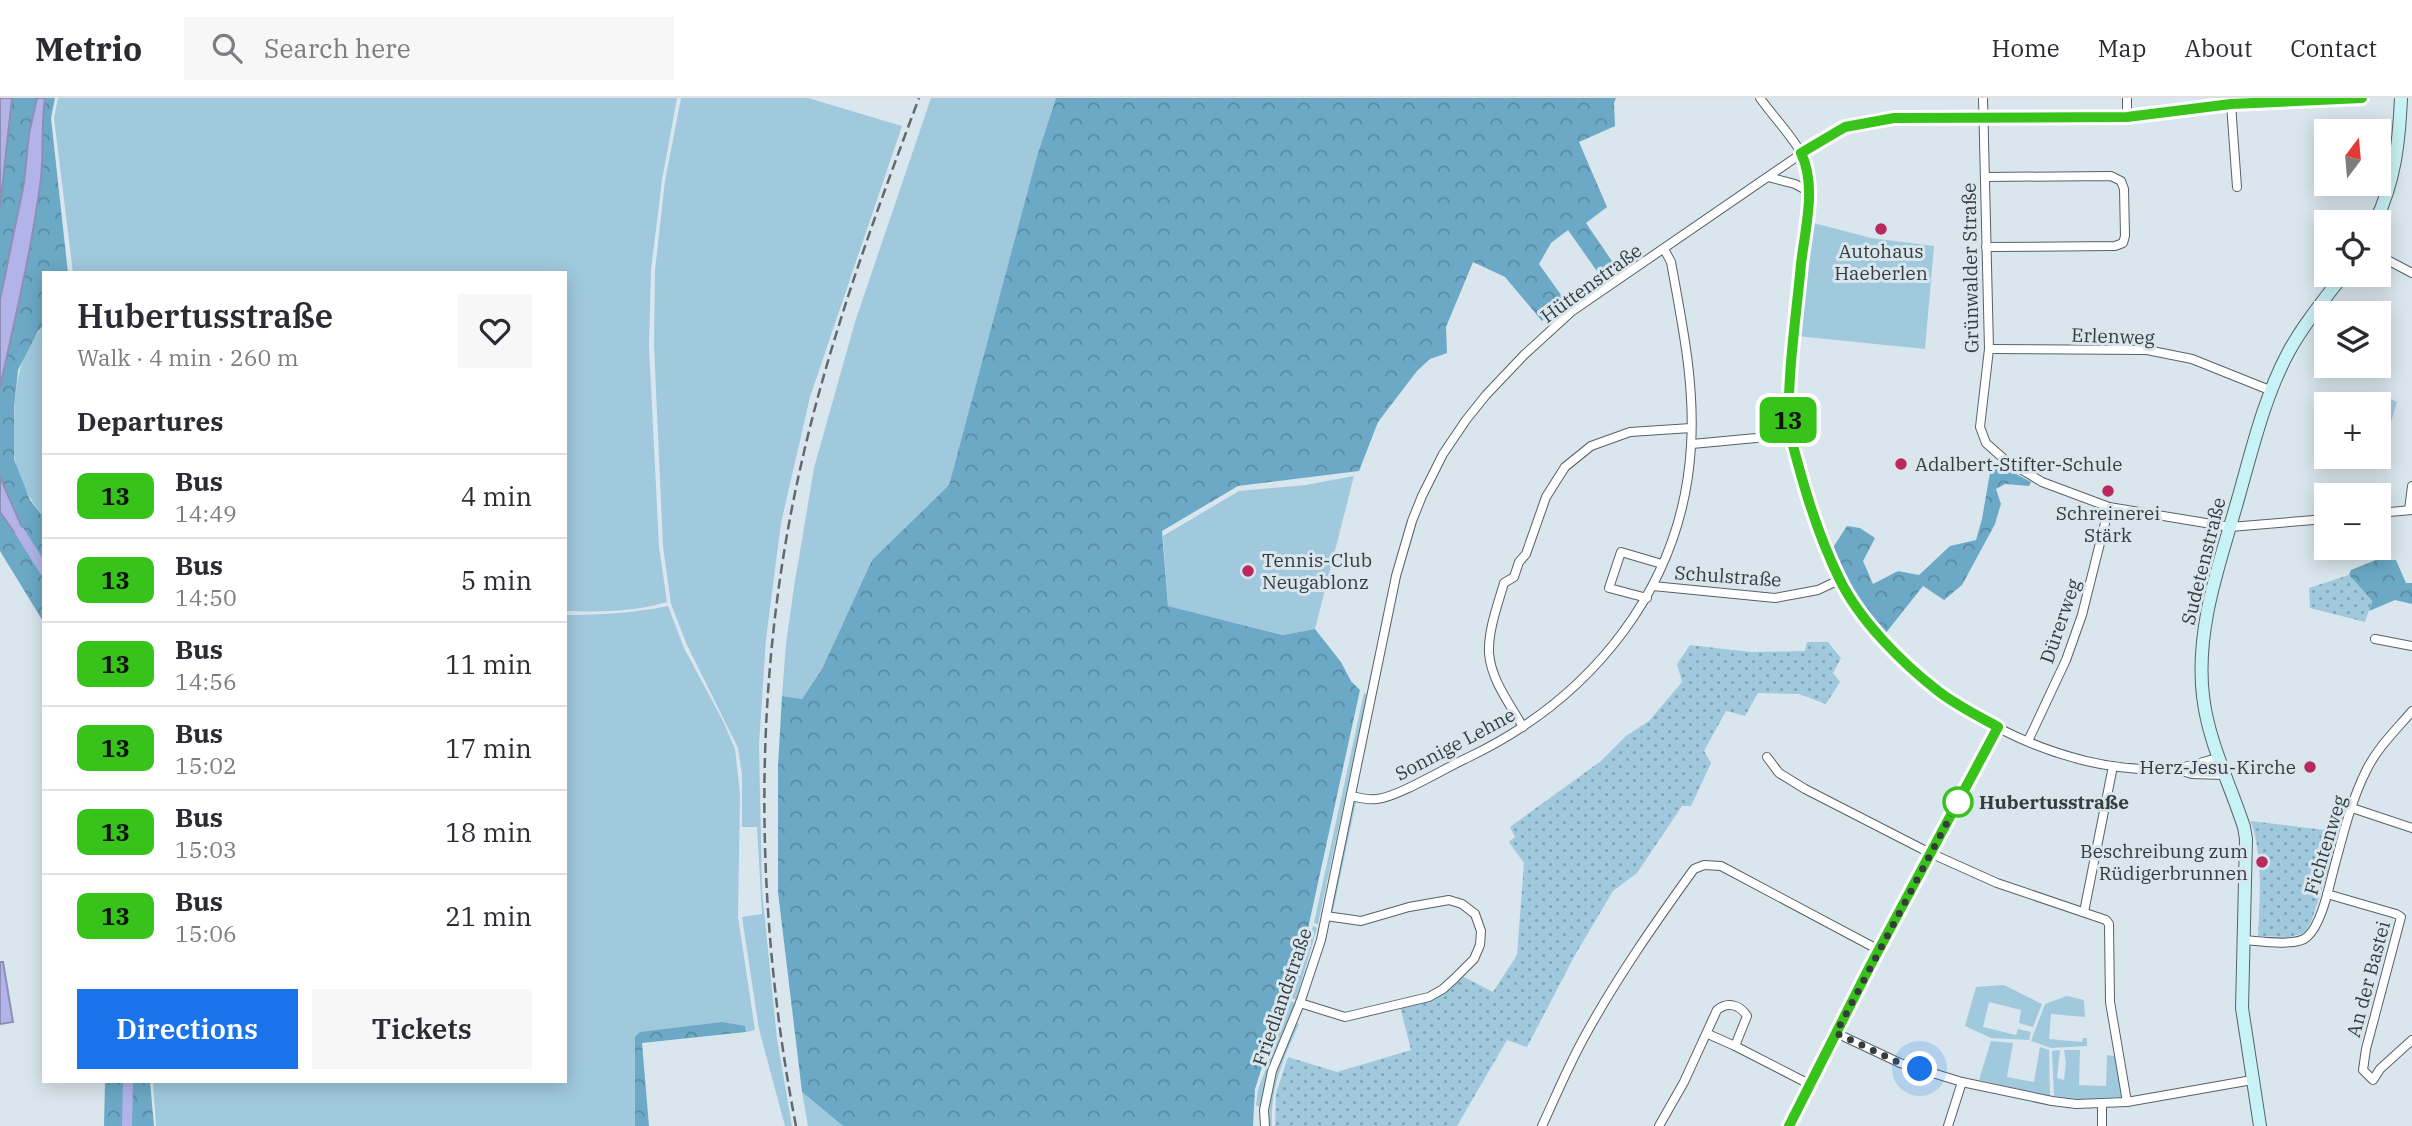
<!DOCTYPE html>
<html lang="en">
<head>
<meta charset="utf-8">
<style>
	:root { --surface:#fff; --page:#f7f7f7; --text:#2b2b33; --muted:#7c7c81; --line:#e1e1e2; --accent:#1a73e8 }
	body { margin:0; font-family:"IBM Plex Serif",serif; background:var(--page); color:var(--text); height:100vh; display:flex; flex-direction:column; font-size:26px; white-space:nowrap }
	* { box-sizing:border-box; margin:0 }
	p { font-size:23px; color:var(--muted) }
	.icon { flex:none; width:38px; height:38px; fill:none; stroke:currentColor; stroke-width:2; stroke-linecap:round; stroke-linejoin:round }
	.map { position:relative; flex:1; overflow:hidden }
	.drawer { position:absolute; left:42px; top:173px; width:525px; height:812px; display:flex; flex-direction:column; background:var(--surface); border-radius:0px; box-shadow:0 4px 18px #0003 }
	.drawer>* { flex:none }
	.badge { padding:0 14px; border-radius:10px; font-size:24px; line-height:46px }
	.needle { width:46px; rotate:16deg }
	.controls { position:absolute; left:2314px; top:21px; display:grid; gap:14px }
	.controls a { display:grid; place-items:center; width:77px; height:77px; border-radius:0px; background:var(--surface); box-shadow:0 4px 18px #0003; font-size:35px }
	.you { position:absolute; width:35px; height:35px; margin:-18px; border:5px solid #fff; border-radius:50%; background:#1a73e8; box-shadow:0 0 0 10px #1a73e833 }
	.map>.badge { position:absolute; translate:-50% -50%; box-shadow:0 0 0 4px #fff }
	h2 { padding:0 35px; font-size:26px; line-height:63px }
	.round { display:grid; place-items:center; flex:none; width:74px; height:74px; border-radius:0px; background:var(--page) }
	.summary { display:flex; align-items:center; justify-content:space-between; height:119px; padding:0 35px }
	h1 { font-size:33px; font-weight:600; line-height:52px }
	.button { display:flex; gap:14px; margin-top:auto; padding:14px 35px }
	.button a { flex:1; height:80px; border-radius:0px; background:var(--accent); color:#fff; font-size:28px; font-weight:600; line-height:80px; text-align:center }
	.button a+a { background:var(--page); color:var(--text) }
	ul { padding:0; list-style:none }
	li { display:flex; align-items:center; gap:21px; height:84px; padding:0 35px; border-top:2px solid var(--line) }
	li div { flex:1 }
	li b { display:block; font-size:26px }
	li em { font-style:normal }
	li .badge { min-width:77px; font-weight:700; text-align:center }
	header { display:flex; align-items:center; gap:42px; box-sizing:border-box; height:98px; padding:0 35px; background:var(--surface); border-bottom:2px solid var(--line) }
	header strong { font-size:33px }
	nav { display:flex; gap:38px; margin-inline-start:auto; font-size:24px }
	.search { width:490px; height:63px; background:var(--page); display:flex; align-items:center; gap:18px; box-sizing:border-box; padding:0 24px; border-radius:0px; color:var(--muted); font-size:26px }
	.map>svg:first-child { display:block }
	.green { fill:#a0c9de }
	.forest { fill:url(#forest-crowns) }
	.park { fill:url(#park-dots) }
	.water { fill:#b2b3e9; stroke:#8d8fb6; stroke-width:2 }
	.lines { fill:none; stroke-linecap:round; stroke-linejoin:round }
	.canal { stroke:#b2b3e9; stroke-width:10 }
	.street-casing { stroke:#566267; stroke-width:10 }
	.secondary-casing { stroke:#566267; stroke-width:14 }
	.street { stroke:#fff; stroke-width:8 }
	.secondary { stroke:#c8f3f6; stroke-width:12 }
	.rail { stroke:#61696c; stroke-width:2.5; stroke-dasharray:10 5; stroke-linecap:butt }
	.line-casing { stroke:#fff; stroke-width:16 }
	.line { stroke:#38c31b; stroke-width:10 }
	.walk { stroke:#363c3e; stroke-width:7; stroke-dasharray:0 12.6 }
	.poi-dot { fill:#b82a5d; stroke:#d9e6ed; stroke-width:2.5 }
	.stop-dot { fill:#fff; stroke:#38c31b; stroke-width:3.5 }
	.labels { text-anchor:middle; dominant-baseline:central; stroke-width:6; stroke-linejoin:round; paint-order:stroke }
	.poi-label { font-size:19px; fill:#363c3e; stroke:#d9e6ed }
	.street-label { font-size:19px; fill:#363c3e; stroke:#d9e6ed }
	.stop-label { font-size:19px; font-weight:bold; fill:#363c3e; stroke:#d9e6ed; text-anchor:start }
</style>
</head>
<body>
<header>
<strong>Metrio</strong>
<div class="search"><svg class="icon" aria-label="search" viewBox="0 0 24 24"><circle cx="10" cy="10" r="6"/><path d="M15 15l6 6"/></svg>Search here</div>
<nav><a>Home</a><a>Map</a><a>About</a><a>Contact</a></nav>
</header>
<div class="map">
<svg width="2412" height="1028" viewBox="0 0 2412 1028">
	<defs>
		<pattern id="forest-crowns" width="20" height="18" patternUnits="userSpaceOnUse" patternTransform="scale(1.75)"><rect width="20" height="18" fill="#6ca9c6"/><path d="M2 6a3 3 0 1 1 6 0M12 15a3 3 0 1 1 6 0" fill="none" stroke="#5a8ba2"/></pattern>
		<pattern id="park-dots" width="8" height="8" patternUnits="userSpaceOnUse" patternTransform="scale(1.75)"><rect width="8" height="8" fill="#a0c9de"/><path d="M2 2h.1M6 6h.1" fill="none" stroke="#83a4b5" stroke-width="1.8" stroke-linecap="round"/></pattern>
	</defs>
	<rect width="100%" height="100%" fill="#d9e6ed"/>
	<g class="green">
		<path d="M58,0H677L662,82L651,172L649,248L659,449L667,504C634,514 600,514 565,513V175H73L54,20Z"/>
		<polygon points="681,0 808,0 902,28 810,299 781,425 766,541 759,646 762,793 777,941 792,1028 785,1028 759,931 742,819 762,816 757,729 742,729 742,677 738,650 687,547 671,506 663,448 654,248 655,172 665,83"/>
		<polygon points="931,0 1056,0 1037,58 949,387 872,462 822,571 802,601 782,598 786,546 794,489 814,370 855,224"/>
		<polygon points="1810,124 1871,140 1934,148 1925,251 1797,238"/>
		<path d="M44,228V420C31,403 20,384 15,362C13,354 14,344 14,335C14,300 16,254 44,228Z"/>
		<polygon points="2391,301 2397,304 2390,327 2378,323 2378,320 2384,321"/>
		<polygon points="1354,378 1315,531 1284,537 1168,508 1163,438 1239,393 1306,387"/>
		<path d="M668,508L684,550L723,623L735,651L740,695L738,819L755,932L746,934L745,928L635,939V1028H156L153,984H565V517C600,517 633,515 668,508Z"/>
		<polygon points="1364,595 1367,597 1318,826 1314,825"/>
		<polygon points="1352,704 1356,704 1333,813 1330,812"/>
		<polygon points="1313,828 1317,830 1296,902 1291,900"/>
		<polygon points="2004,887 2042,906 2033,929 2019,925 2021,912 1989,904 1983,929 2016,937 2018,931 2031,934 2029,942 1991,940 1965,928 1976,889"/>
		<polygon points="2067,898 2084,902 2085,919 2051,916 2049,941 2082,944 2083,940 2087,940 2087,948 2051,950 2031,943 2045,906"/>
		<polygon points="1290,903 1296,905 1268,971 1260,1009 1256,1007 1258,992"/>
		<path d="M1297,925L1299,926C1284,959 1270,990 1272,1028H1269C1268,990 1282,959 1297,925Z"/>
		<polygon points="1991,943 2013,945 2007,979 2034,984 2040,949 2049,952 2050,998 1979,982"/>
		<polygon points="2060,952 2057,980 2064,982 2066,964 2064,952 2080,952 2079,987 2106,988 2107,957 2115,958 2122,999 2077,1001 2054,998 2052,953"/>
		<polygon points="802,994 843,1028 808,1028"/>
	</g>
	<g class="forest">
		<polygon points="12,0 37,0 29,36 24,85 0,202 0,110"/>
		<polygon points="45,0 55,0 51,20 68,175 44,175 44,228 38,233 18,272 14,310 14,361 30,402 44,420 44,525 0,453 0,414 23,447 27,444 0,379 0,290 22,189 41,79 42,22"/>
		<polygon points="1056,0 1616,0 1614,5 1615,28 1579,44 1607,109 1586,125 1616,169 1601,179 1568,132 1551,145 1539,166 1566,204 1542,223 1505,179 1473,164 1446,229 1447,255 1430,261 1417,273 1378,324 1359,373 1238,388 1162,433 1168,508 1283,537 1315,531 1341,564 1351,583 1360,592 1309,826 1288,900 1268,950 1255,991 1253,1028 843,1028 802,994 778,794 778,668 782,598 802,601 822,571 872,462 949,387 1037,58"/>
		<path d="M1992,363L2031,384L2029,388L2005,386L1996,391L2001,406L1995,426L1962,487L1944,502L1923,488L1885,536C1862,510 1844,484 1832,451L1847,428L1860,430L1875,440L1863,463L1873,486L1898,473L1919,477L1950,448L1976,442L1982,421Z"/>
		<polygon points="2376,462 2396,462 2406,485 2412,485 2412,506 2395,502 2369,513 2372,503 2349,477 2351,472"/>
		<polygon points="722,924 745,928 746,934 642,945 649,1028 635,1028 635,939 640,934"/>
		<polygon points="105,984 150,984 154,1028 104,1028"/>
	</g>
	<g class="park">
		<polygon points="2349,477 2372,503 2365,524 2310,510 2309,490"/>
		<polygon points="1807,544 1828,544 1841,560 1833,575 1840,584 1826,606 1799,596 1758,595 1745,618 1726,613 1704,653 1711,665 1691,708 1682,708 1637,775 1613,793 1575,857 1527,949 1507,942 1457,1028 1275,1028 1276,995 1288,959 1337,974 1411,952 1400,908 1427,902 1462,878 1493,894 1517,857 1524,765 1509,744 1515,739 1510,729 1601,663 1626,638 1649,623 1682,584 1677,566 1690,547 1751,554 1805,553"/>
		<path d="M2251,723L2341,734L2311,824L2304,835L2290,839L2258,838C2260,800 2263,760 2251,723Z"/>
	</g>
	<g class="water">
		<polygon points="0,0 12,0 0,110"/>
		<path d="M37,0H45C41,27 44,53 41,80C32,151 15,220 0,290V202L24,85L29,36Z"/>
		<polygon points="0,379 28,443 23,447 0,414"/>
		<polygon points="0,864 3,864 13,924 0,926"/>
	</g>
	<g class="lines">
		<g class="canal">
			<polyline points="20,434 44,472"/>
			<polyline points="127,1028 128,984"/>
		</g>
		<g class="street-casing">
			<g id="street">
				<path d="M1760,0C1774,20 1801,47 1808,70C1813,88 1807,114 1805,133C1800,181 1794,228 1790,276C1789,295 1786,315 1789,334C1799,389 1827,471 1861,516C1929,607 2057,678 2172,671C2187,670 2204,663 2219,660"/>
				<polyline points="1983,0 1989,251 1980,329 1986,345 2004,361 2042,384 2109,409 2230,429 2326,421"/>
				<polyline points="2127,0 2127,19"/>
				<polyline points="2231,6 2237,89"/>
				<polyline points="1768,79 1795,86 1808,93"/>
				<polyline points="1985,79 2111,78 2121,83 2124,91 2125,138 2123,145 2115,148 1986,149"/>
				<polyline points="2378,157 2412,175"/>
				<polyline points="1989,251 2147,252 2192,261 2272,293"/>
				<polyline points="1692,346 1756,340 1789,332"/>
				<polyline points="2409,412 2412,388"/>
				<polyline points="2378,415 2412,412"/>
				<polyline points="1653,488 1775,500 1818,492 1839,482"/>
				<polyline points="1647,500 1609,490 1621,454 1662,466"/>
				<polyline points="2375,541 2412,548"/>
				<path d="M1523,629C1510,606 1491,582 1489,555C1488,532 1498,506 1504,485L1514,479L1519,464L1526,456L1546,399L1565,369L1591,348L1630,334L1691,330"/>
				<polyline points="2028,643 2066,562 2082,517 2109,409"/>
				<polyline points="1767,659 1779,675 1805,691 1930,755 1997,785 2106,822 2109,826 2110,904 2127,1004"/>
				<polyline points="2175,671 2192,676 2225,677"/>
				<path d="M1351,698C1359,700 1369,702 1377,701C1398,699 1447,669 1469,659C1592,600 1683,488 1691,348C1695,285 1682,225 1671,164L1664,151"/>
				<polyline points="2352,710 2412,730"/>
				<polyline points="2327,796 2396,816 2401,819 2366,951 2363,972 2373,982 2380,971 2412,942"/>
				<polyline points="2084,814 2113,668"/>
				<path d="M2244,842C2258,843 2296,849 2307,839C2322,826 2329,788 2334,770C2343,737 2351,703 2366,673C2377,650 2396,632 2412,613"/>
				<polyline points="1300,905 1345,919 1429,899 1443,891 1454,881 1474,861 1480,847 1481,833 1475,816 1462,806 1449,802 1409,809 1361,823 1326,818"/>
				<polyline points="1836,935 1900,965 1962,984 2052,1003 2076,1006 2127,1004 2252,982"/>
				<polyline points="1735,948 1809,986"/>
				<polyline points="2102,1005 2102,1028"/>
				<polyline points="1265,1028 1264,1012 1272,973 1300,905 1321,842 1396,478 1412,423 1422,398 1443,356 1466,322 1486,297 1524,257 1571,214 1798,58 1845,29 1894,20 2127,19 2231,6 2361,0"/>
				<path d="M1542,1028C1556,998 1569,966 1586,936C1618,878 1655,825 1694,771L1704,767L1721,768L1879,852"/>
				<path d="M1659,1028L1684,984L1717,912C1728,903 1740,907 1747,918L1735,948L1708,936"/>
				<polyline points="1789,1028 1879,852 1998,629"/>
				<polyline points="1948,1028 1962,984"/>
			</g>
		</g>
		<g class="secondary-casing">
			<g id="secondary">
				<path d="M2375,124C2395,84 2399,44 2401,0"/>
				<path d="M2260,1028L2242,910L2246,741L2244,729C2230,686 2208,643 2203,598C2195,530 2220,465 2238,401C2252,352 2264,300 2288,255C2303,227 2324,202 2343,177"/>
			</g>
		</g>
		<use href="#street" class="street"/>
		<use href="#secondary" class="secondary"/>
		<path class="rail" d="M796,1028C754,811 752,583 801,367C829,242 874,120 919,0"/>
	</g>
	<g class="lines">
		<g class="line-casing">
			<path id="line" d="M1789,1028L1869,870L1998,629C1978,618 1956,607 1938,593C1902,565 1859,522 1839,480C1816,433 1802,383 1789,332C1787,277 1796,221 1801,166C1805,131 1817,88 1801,55L1845,29L1894,20L2127,19L2231,6L2362,0"/>
		</g>
		<use href="#line" class="line"/>
		<polyline class="walk" points="1920,971 1900,965 1836,935 1958,704"/>
	</g>
	<g class="poi-dot">
		<circle cx="1881" cy="131" r="7"/>
		<circle cx="1901" cy="366" r="7"/>
		<circle cx="2108" cy="393" r="7"/>
		<circle cx="1248" cy="473" r="7"/>
		<circle cx="2310" cy="669" r="7"/>
		<circle cx="2262" cy="764" r="7"/>
	</g>
	<circle class="stop-dot" cx="1958" cy="704" r="14"/>
	<g class="labels">
		<g class="poi-label">
			<text x="1881" y="153">Autohaus<tspan x="1881" dy="22">Haeberlen</tspan></text>
			<text x="1915" y="366" text-anchor="start">Adalbert-Stifter-Schule</text>
			<text x="2108" y="415">Schreinerei<tspan x="2108" dy="22">Stärk</tspan></text>
			<text x="1262" y="462" text-anchor="start">Tennis-Club<tspan x="1262" dy="22">Neugablonz</tspan></text>
			<text x="2296" y="669" text-anchor="end">Herz-Jesu-Kirche</text>
			<text x="2248" y="753" text-anchor="end">Beschreibung zum<tspan x="2248" dy="22">Rüdigerbrunnen</tspan></text>
		</g>
		<g class="street-label">
			<text transform="translate(1970 170) rotate(-91)">Grünwalder Straße</text>
			<text transform="translate(1591 185) rotate(-36)">Hüttenstraße</text>
			<text transform="translate(2113 238) rotate(2)">Erlenweg</text>
			<text transform="translate(2203 463) rotate(-76)">Sudetenstraße</text>
			<text transform="translate(1728 478) rotate(4)">Schulstraße</text>
			<text transform="translate(2060 523) rotate(-71)">Dürerweg</text>
			<text transform="translate(1455 646) rotate(-28)">Sonnige Lehne</text>
			<text transform="translate(2325 747) rotate(-73)">Fichtenweg</text>
			<text transform="translate(2368 881) rotate(-75)">An der Bastei</text>
			<text transform="translate(1282 899) rotate(-71)">Friedlandstraße</text>
		</g>
		<g class="stop-label">
			<text x="1979" y="704">Hubertusstraße</text>
		</g>
	</g>
</svg>
<div class="controls">
<a><svg class="needle" viewBox="-14 -14 28 28"><path d="M0-13l5 13h-10z" fill="#e53935"/><path d="M0 13l5-13h-10z" fill="#7c7c81"/></svg></a>
<a><svg class="icon" aria-label="locate" viewBox="0 0 24 24"><circle cx="12" cy="12" r="6"/><path d="M12 2v4M12 18v4M2 12h4M18 12h4"/></svg></a>
<a><svg class="icon" aria-label="layers" viewBox="0 0 24 24"><path d="M12 4l9 5-9 5-9-5zM3 14l9 5 9-5"/></svg></a>
<a>+</a>
<a>−</a>
</div>
<div class="you" style="left:1920px;top:971px"></div>
<b class="badge" style="left:1788px;top:322px;background:#38c31b;color:#111">13</b>
<section class="drawer">
<div class="summary"><div><h1>Hubertusstraße</h1><p>Walk · 4 min · 260 m</p></div><a class="round"><svg class="icon" aria-label="heart" viewBox="0 0 24 24"><path d="M12 20l-8-8c-3-5 5-10 8-4 3-6 11-1 8 4z"/></svg></a></div>
<h2>Departures</h2>
<ul>
<li><span class="badge" style="background:#38c31b;color:#111">13</span><div><b>Bus</b><p>14:49</p></div><em>4 min</em></li>
<li><span class="badge" style="background:#38c31b;color:#111">13</span><div><b>Bus</b><p>14:50</p></div><em>5 min</em></li>
<li><span class="badge" style="background:#38c31b;color:#111">13</span><div><b>Bus</b><p>14:56</p></div><em>11 min</em></li>
<li><span class="badge" style="background:#38c31b;color:#111">13</span><div><b>Bus</b><p>15:02</p></div><em>17 min</em></li>
<li><span class="badge" style="background:#38c31b;color:#111">13</span><div><b>Bus</b><p>15:03</p></div><em>18 min</em></li>
<li><span class="badge" style="background:#38c31b;color:#111">13</span><div><b>Bus</b><p>15:06</p></div><em>21 min</em></li>
</ul>
<div class="button"><a>Directions</a><a>Tickets</a></div>
</section>
</div>
</body>
</html>
